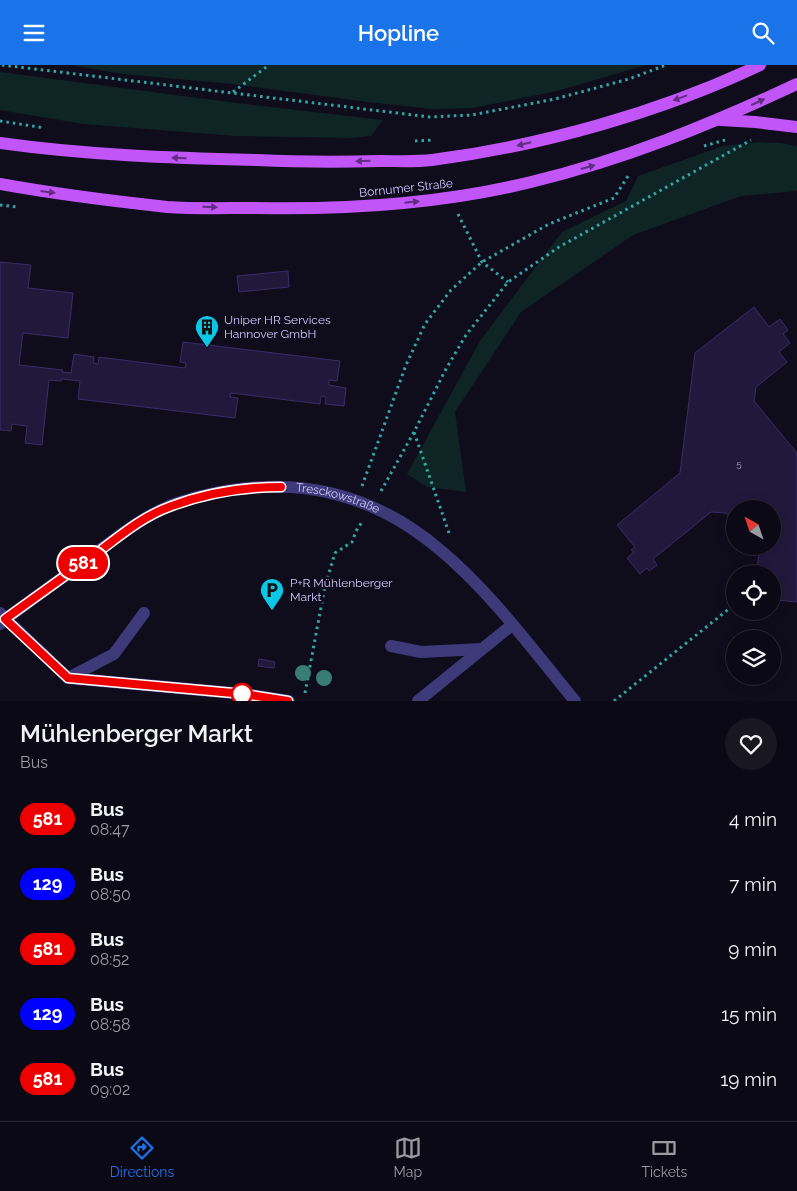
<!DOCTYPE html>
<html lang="en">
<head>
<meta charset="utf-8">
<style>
	:root { --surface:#0b0915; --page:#191722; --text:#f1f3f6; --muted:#9a9aa0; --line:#2b2a34; --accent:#1a73e8 }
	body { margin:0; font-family:Raleway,sans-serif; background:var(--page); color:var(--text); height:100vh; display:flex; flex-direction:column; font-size:19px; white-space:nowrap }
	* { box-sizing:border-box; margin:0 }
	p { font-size:16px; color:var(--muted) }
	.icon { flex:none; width:28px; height:28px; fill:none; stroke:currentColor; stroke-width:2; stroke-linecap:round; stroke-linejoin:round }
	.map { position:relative; height:636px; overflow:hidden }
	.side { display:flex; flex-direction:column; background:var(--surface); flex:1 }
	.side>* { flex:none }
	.badge { padding:0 10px; border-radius:16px; font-size:18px; line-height:32px }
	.needle { width:32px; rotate:320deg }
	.tools { position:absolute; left:726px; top:435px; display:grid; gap:10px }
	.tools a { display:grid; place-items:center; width:55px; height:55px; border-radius:50%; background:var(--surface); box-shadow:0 2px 12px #0003,0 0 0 1px var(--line); font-size:25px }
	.map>.badge { position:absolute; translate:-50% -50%; box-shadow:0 0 0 2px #fff }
	.round { display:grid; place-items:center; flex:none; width:52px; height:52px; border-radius:26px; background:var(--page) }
	.overview { display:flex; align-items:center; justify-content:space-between; height:85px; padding:0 20px }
	h1 { font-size:24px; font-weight:600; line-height:38px }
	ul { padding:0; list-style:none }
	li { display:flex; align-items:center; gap:15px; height:65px; padding:0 20px }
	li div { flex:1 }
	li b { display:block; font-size:19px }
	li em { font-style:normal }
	li .badge { min-width:55px; font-weight:700; text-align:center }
	header { display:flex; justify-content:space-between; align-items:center; height:65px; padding:0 20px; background:var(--accent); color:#fff; font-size:22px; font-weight:600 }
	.menu { display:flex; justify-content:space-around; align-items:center; height:70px; border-top:1px solid var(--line); background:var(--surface); font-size:14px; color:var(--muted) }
	.menu a { display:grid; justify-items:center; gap:2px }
	.menu .on { color:var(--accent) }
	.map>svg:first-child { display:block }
	.green { fill:#0f2525 }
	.building { fill:#21193c; stroke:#3a2c67 }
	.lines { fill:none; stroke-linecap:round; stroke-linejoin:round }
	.path { stroke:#31a8a6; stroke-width:3; stroke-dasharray:2.5 4; stroke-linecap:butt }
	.minor { stroke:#3e3979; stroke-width:12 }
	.major { stroke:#c255f8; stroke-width:12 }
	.tree { fill:#387c75 }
	.oneway { fill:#602d7f }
	.line-casing { stroke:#fff; stroke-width:11 }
	.line { stroke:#e00; stroke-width:8 }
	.stop-dot { fill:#fff; stroke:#e00; stroke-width:2.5 }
	.labels { text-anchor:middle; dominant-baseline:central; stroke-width:5; stroke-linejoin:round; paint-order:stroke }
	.number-label { font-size:10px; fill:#a59dcd }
	.street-label { font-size:12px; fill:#d1c9fd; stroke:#0f0c1c }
	.poi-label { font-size:12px; fill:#d1c9fd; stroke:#0f0c1c; text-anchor:start }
</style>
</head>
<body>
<header><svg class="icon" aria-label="menu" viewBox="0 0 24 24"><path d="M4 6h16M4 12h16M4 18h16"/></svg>Hopline<svg class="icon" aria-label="search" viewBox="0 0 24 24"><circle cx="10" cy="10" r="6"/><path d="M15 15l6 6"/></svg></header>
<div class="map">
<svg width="797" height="636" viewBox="0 0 797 636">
	<rect width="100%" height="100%" fill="#0f0c1c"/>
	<g class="green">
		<polygon points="70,0 646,0 557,26 473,43 432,44 368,37 232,19 123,9"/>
		<polygon points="0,7 229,37 383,55 371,71 350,73 235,71 84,59 0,45"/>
		<polygon points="759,77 781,78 797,81 797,126 741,131 633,170 521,247 455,347 466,427 427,422 407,409 480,276 562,167 626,136 638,111 723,81"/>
	</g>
	<g class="building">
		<polygon points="0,197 31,200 28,223 73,228 68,273 23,268 19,300 63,305 62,307 71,308 74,289 94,292 93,298 98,299 99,292 185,303 186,298 180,297 183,277 340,296 337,316 329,315 329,320 346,323 344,341 325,339 326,332 321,331 320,339 231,328 230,332 238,333 235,353 78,334 80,316 62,314 61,316 49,315 42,380 25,378 27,361 12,359 11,366 0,365"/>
		<polygon points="288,206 289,222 239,227 237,211"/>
		<polygon points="754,242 769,262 780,254 788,265 783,269 790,278 779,287 787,297 756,322 754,336 797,388 797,537 776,535 772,538 772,509 756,509 759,489 754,481 772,481 772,444 735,444 735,459 726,448 711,447 653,494 657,500 649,506 647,503 640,509 627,493 634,487 631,485 635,482 617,460 680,408 695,288"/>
		<polygon points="259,594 275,597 274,603 258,601"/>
	</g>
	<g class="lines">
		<g class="path">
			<polyline points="2,0 430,52 472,50 555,34 629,14 666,0"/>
			<polyline points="233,27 269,0"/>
			<polyline points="0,56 45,63"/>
			<polyline points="415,76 434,75"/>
			<polyline points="704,81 725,75"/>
			<polyline points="0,140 17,142"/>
			<polyline points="458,149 482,197 508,217"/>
			<polyline points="362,421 406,300 425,259 451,225 482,197 549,159 614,133 630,108"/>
			<polyline points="381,426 414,367"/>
			<polyline points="449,468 414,367 446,304 466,270 508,217 559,182 751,75"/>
			<polyline points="305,628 325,521 335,488 352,477 356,466 362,457"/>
			<polyline points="614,636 735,539"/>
		</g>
		<g class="minor">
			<polyline points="0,548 68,613 244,629 289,636"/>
			<path id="s1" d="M0,559C27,537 57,517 85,496C111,477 137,455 167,442C185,434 206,430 225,426C306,412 376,431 439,484C491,527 532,584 575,636"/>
			<polyline points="391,581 421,587 482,584"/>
			<polyline points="68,613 114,589 144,548"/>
			<polyline points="418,636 512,560"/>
		</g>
		<g class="major">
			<polyline points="721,55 755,57 797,62"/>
			<path d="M0,78C85,90 171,93 257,95C298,97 340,97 381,96C398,96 415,97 432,95C541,81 661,47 760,0"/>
			<path d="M0,119C55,129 111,136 167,142C196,144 225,143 253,143C346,145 441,139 531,117C626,94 709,60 797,19"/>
		</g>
	</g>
	<g class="tree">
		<circle cx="303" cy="608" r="8"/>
		<circle cx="324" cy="613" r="8"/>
	</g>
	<defs><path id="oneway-solid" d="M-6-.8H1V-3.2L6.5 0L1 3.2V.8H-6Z" transform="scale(1.25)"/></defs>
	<g class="oneway">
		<use href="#oneway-solid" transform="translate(680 33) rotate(160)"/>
		<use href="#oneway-solid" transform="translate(758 37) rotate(-25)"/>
		<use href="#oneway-solid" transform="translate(524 79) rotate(166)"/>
		<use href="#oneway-solid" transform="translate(179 93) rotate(-178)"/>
		<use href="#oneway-solid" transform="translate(363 96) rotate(179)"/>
		<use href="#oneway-solid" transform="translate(588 102) rotate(-15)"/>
		<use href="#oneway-solid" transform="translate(48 127) rotate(7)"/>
		<use href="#oneway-solid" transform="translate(412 137) rotate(-6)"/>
		<use href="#oneway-solid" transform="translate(210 142) rotate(1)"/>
	</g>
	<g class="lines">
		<g class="line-casing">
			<path id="line" d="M281,422C243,422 205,428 169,442C144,451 122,469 101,485C69,508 37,531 5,554L68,613L244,629L288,636"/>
		</g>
		<use href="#line" class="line"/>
	</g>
	<defs>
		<g id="building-pin" transform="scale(1.25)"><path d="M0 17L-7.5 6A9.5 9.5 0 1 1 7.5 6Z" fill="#0ac7e8" stroke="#0f0c1c"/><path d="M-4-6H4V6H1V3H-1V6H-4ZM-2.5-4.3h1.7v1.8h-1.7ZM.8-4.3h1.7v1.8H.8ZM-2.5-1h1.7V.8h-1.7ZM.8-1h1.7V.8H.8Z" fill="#111"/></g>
		<g id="parking-pin" transform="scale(1.25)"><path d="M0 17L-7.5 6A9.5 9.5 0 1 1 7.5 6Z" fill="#0ac7e8" stroke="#0f0c1c"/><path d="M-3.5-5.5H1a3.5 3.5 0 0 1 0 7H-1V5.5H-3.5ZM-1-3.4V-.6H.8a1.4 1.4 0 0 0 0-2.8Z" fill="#111"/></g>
	</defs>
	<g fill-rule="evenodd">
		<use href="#building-pin" x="207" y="262"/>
		<use href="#parking-pin" x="272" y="525"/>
	</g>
	<circle class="stop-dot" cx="242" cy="629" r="10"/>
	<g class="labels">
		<g class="number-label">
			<text x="739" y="398">5</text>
		</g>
		<g class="street-label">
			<text transform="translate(406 123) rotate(-6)">Bornumer Straße</text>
			<text stroke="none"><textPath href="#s1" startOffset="379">Tresckowstraße</textPath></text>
		</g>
		<g class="poi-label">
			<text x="224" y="255">Uniper HR Services<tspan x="224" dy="14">Hannover GmbH</tspan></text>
			<text x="290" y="518">P+R Mühlenberger<tspan x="290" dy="14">Markt</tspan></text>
		</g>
	</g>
</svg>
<div class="tools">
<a><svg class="needle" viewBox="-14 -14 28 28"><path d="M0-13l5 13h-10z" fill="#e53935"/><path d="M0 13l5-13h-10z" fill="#9a9aa0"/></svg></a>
<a><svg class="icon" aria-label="locate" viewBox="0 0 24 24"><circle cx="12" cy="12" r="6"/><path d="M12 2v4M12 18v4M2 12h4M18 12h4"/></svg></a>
<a><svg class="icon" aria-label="layers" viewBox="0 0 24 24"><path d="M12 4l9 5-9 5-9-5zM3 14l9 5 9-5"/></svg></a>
</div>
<b class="badge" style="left:83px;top:498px;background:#e00;color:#fff">581</b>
</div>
<section class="side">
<div class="overview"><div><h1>Mühlenberger Markt</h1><p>Bus</p></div><a class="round"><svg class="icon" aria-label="heart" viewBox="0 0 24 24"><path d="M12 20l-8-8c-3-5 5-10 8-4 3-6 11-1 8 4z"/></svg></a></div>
<ul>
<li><span class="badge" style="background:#e00;color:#fff">581</span><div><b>Bus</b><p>08:47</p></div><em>4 min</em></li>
<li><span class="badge" style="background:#00f;color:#fff">129</span><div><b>Bus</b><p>08:50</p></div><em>7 min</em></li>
<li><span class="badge" style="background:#e00;color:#fff">581</span><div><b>Bus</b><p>08:52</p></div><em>9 min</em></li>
<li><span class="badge" style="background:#00f;color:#fff">129</span><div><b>Bus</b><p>08:58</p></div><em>15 min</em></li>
<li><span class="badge" style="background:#e00;color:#fff">581</span><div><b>Bus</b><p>09:02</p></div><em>19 min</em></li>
</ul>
</section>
<nav class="menu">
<a class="on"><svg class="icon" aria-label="directions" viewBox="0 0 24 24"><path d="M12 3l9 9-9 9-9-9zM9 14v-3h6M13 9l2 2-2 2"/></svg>Directions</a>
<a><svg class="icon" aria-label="map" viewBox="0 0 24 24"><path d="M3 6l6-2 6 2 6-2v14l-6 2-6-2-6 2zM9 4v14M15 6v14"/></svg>Map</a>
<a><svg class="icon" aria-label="tickets" viewBox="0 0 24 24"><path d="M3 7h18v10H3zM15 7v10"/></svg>Tickets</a>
</nav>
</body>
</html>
